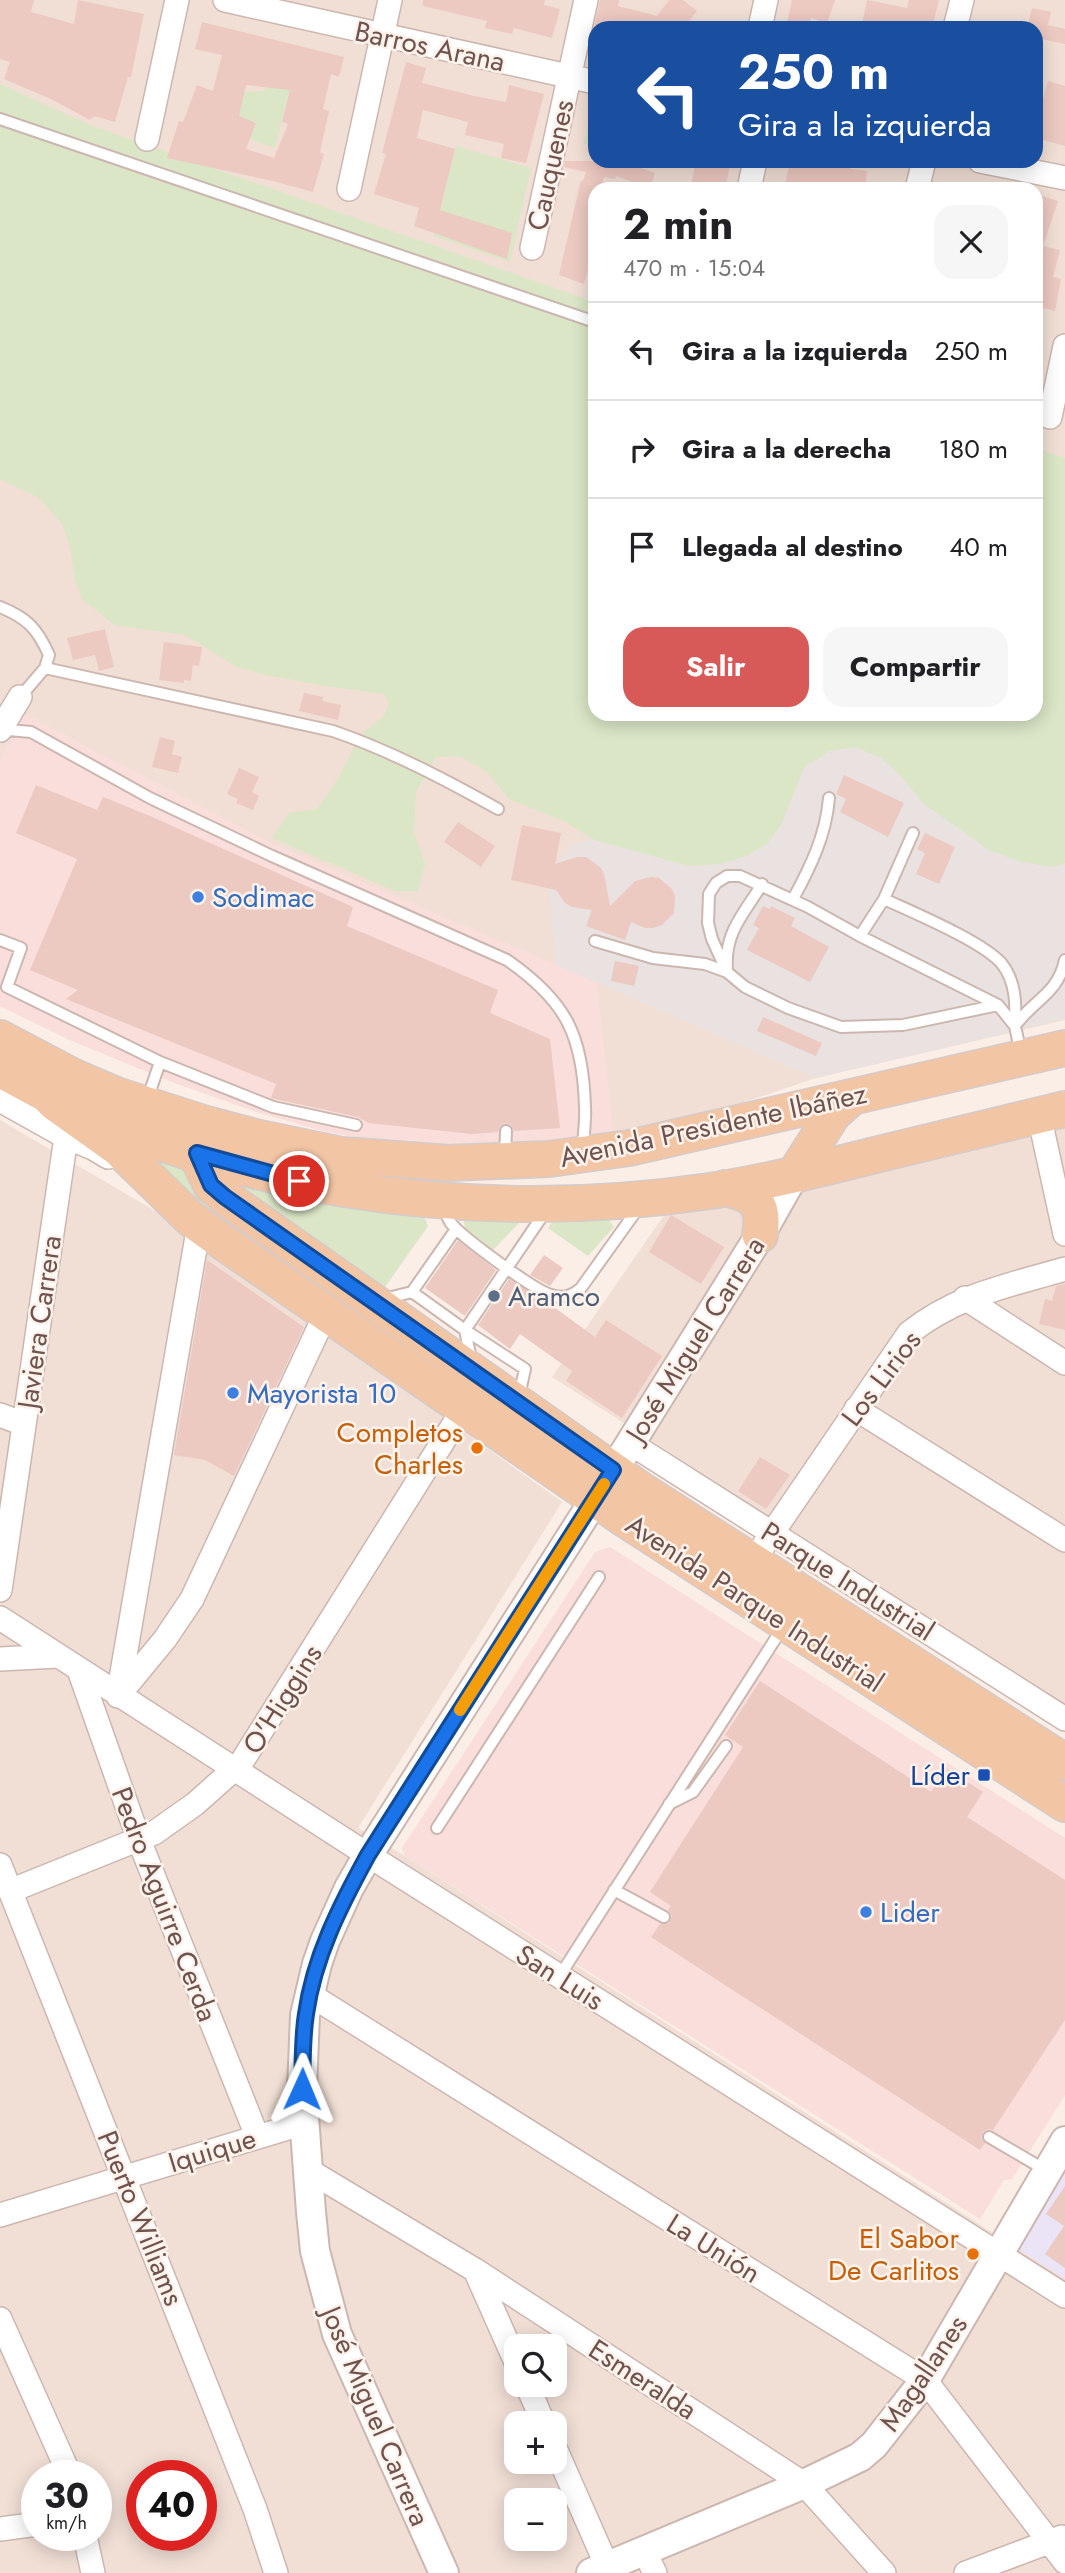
<!DOCTYPE html>
<html lang="es">
<head>
<meta charset="utf-8">
<style>
	:root { --surface:#fff; --page:#f6f6f6; --text:#202124; --muted:#757577; --line:#e0e0e0; --accent:#d75a58 }
	body { margin:0; font-family:Jost,sans-serif; background:var(--page); color:var(--text); height:100vh; display:flex; flex-direction:column; font-size:26px; white-space:nowrap }
	* { box-sizing:border-box; margin:0 }
	p { font-size:23px; color:var(--muted) }
	.icon { flex:none; width:38px; height:38px; fill:none; stroke:currentColor; stroke-width:2; stroke-linecap:round; stroke-linejoin:round }
	.map { position:relative; flex:1; overflow:hidden }
	.drawer { position:absolute; left:588px; top:182px; width:455px; height:539px; display:flex; flex-direction:column; background:var(--surface); border-radius:21px; box-shadow:0 4px 18px #0003 }
	.drawer>* { flex:none }
	.banner { position:absolute; left:588px; top:21px; width:455px; height:147px; border-radius:21px; box-shadow:0 4px 18px #0003; background:#1a4fa0; color:#fff; overflow:hidden }
	.fabs { position:absolute; left:504px; top:2334px; display:grid; gap:14px }
	.fabs a { display:grid; place-items:center; width:63px; height:63px; border-radius:14px; background:var(--surface); box-shadow:0 4px 18px #0003; font-size:35px }
	.speed { position:absolute; left:21px; top:2460px; display:flex; gap:14px; font-size:35px; font-weight:700; text-align:center }
	.speed>* { display:grid; place-content:center; width:91px; height:91px; border-radius:50%; background:var(--surface); box-shadow:0 4px 18px #0003; line-height:1 }
	.speed small { font-size:18px; font-weight:400 }
	.speed .limit { border:10px solid #d22; background:#fff; color:#111 }
	.pin { position:absolute; display:grid; place-items:center; width:60px; height:60px; color:#fff; margin:-30px; border:4px solid #fff; border-radius:50%; box-shadow:0 2px 7px #0007 }
	.me { position:absolute; width:77px; margin:-38px; rotate:1deg; stroke-linejoin:round; filter:drop-shadow(0 0 5px #0008) }
	.turn { display:flex; align-items:center; gap:24px; height:147px; padding:0 35px; font-size:32px }
	.turn .icon { width:91px; height:91px; stroke-width:2.5 }
	.turn b { display:block; font-size:49px; line-height:60px }
	.round { display:grid; place-items:center; flex:none; width:74px; height:74px; border-radius:21px; background:var(--page) }
	.summary { display:flex; align-items:center; justify-content:space-between; height:119px; padding:0 35px }
	h1 { font-size:42px; font-weight:700; line-height:52px }
	.primary-button { display:flex; gap:14px; margin-top:auto; padding:14px 35px }
	.primary-button a { flex:1; height:80px; border-radius:21px; background:var(--accent); color:#fff; font-size:28px; font-weight:700; line-height:80px; text-align:center }
	.primary-button a+a { background:var(--page); color:var(--text) }
	ul { padding:0; list-style:none }
	li { display:flex; align-items:center; gap:21px; height:98px; padding:0 35px; border-top:2px solid var(--line) }
	li div { flex:1 }
	li b { display:block; font-size:26px }
	li em { font-style:normal }
	.map>svg:first-child { display:block }
	.residential { fill:#f1dfd5; fill-rule:evenodd }
	.commercial { fill:#f9dedb }
	.industrial { fill:#eae2e0 }
	.education { fill:#ebe3f6 }
	.green { fill:#dae6c6 }
	.building { fill:#ecc9c1; fill-rule:evenodd }
	.lines { fill:none; stroke-linecap:round; stroke-linejoin:round }
	.service-casing { stroke:#ccb7b0; stroke-width:14 }
	.minor-casing { stroke:#ccb7b0; stroke-width:26 }
	.tertiary-casing { stroke:#ccb7b0; stroke-width:32 }
	.primary-casing { stroke:#d4cbca; stroke-width:38 }
	.service { stroke:#fff; stroke-width:10 }
	.minor { stroke:#fff; stroke-width:23 }
	.tertiary { stroke:#fff; stroke-width:28 }
	.primary { stroke:#f2c5a5; stroke-width:35 }
	.route-casing { stroke:#114b97; stroke-width:18 }
	.route { stroke:#1a73e8; stroke-width:12 }
	.slow { stroke:#f59e0b; stroke-width:12 }
	.shop-dot { fill:#3f7fe0; stroke:#fdf3ec; stroke-width:2.5 }
	.service-dot { fill:#5c6f8a; stroke:#fdf3ec; stroke-width:2.5 }
	.food-dot { fill:#e8710a; stroke:#fdf3ec; stroke-width:2.5 }
	.transit-dot { fill:#1a4fb4; stroke:#fdf3ec; stroke-width:2.5 }
	.labels { text-anchor:middle; stroke-width:5; stroke-linejoin:round; paint-order:stroke }
	.street-label { font-size:28px; fill:#70534e; stroke:#fdf3ec }
	.shop-label { font-size:28px; fill:#366cbe; stroke:#fdf3ec; text-anchor:start }
	.service-label { font-size:28px; fill:#4e5e75; stroke:#fdf3ec; text-anchor:start }
	.food-label { font-size:28px; fill:#c56008; stroke:#fdf3ec; text-anchor:end }
	.transit-label { font-size:28px; fill:#164399; stroke:#fdf3ec; text-anchor:end }
</style>
</head>
<body>
<div class="map">
<svg width="1065" height="2573" viewBox="0 0 1065 2573">
	<rect width="100%" height="100%" fill="#faeee6"/>
	<!-- residential -->
	<path class="residential" d="M0 0H1065V1020L816 1078 662 1130 406 1146 327 1132 254 1111 175 1083 70 1040 0 1006ZM595 28H1036V161H595ZM595 189H1036V714H595Z
		M0 1120 157 1212 562 1502 358 1828 405 1856 1065 2279V2573H0ZM516 2347H555V2385H516ZM516 2424H555V2462H516ZM37 2476H96V2536H37ZM142 2476H201V2536H142ZM516 2501H555V2539H516Z
		M1065 1125V1705L552 1377 669 1208Z"/>
	<!-- commercial -->
	<path class="commercial" d="M25 714 273 844 597 982 614 1139 561 1147 406 1146 327 1132 254 1111 175 1083 70 1040 0 1006V759Z
		M610 1547 1065 1838V2095L1012 2179 1004 2180 980 2219 405 1856 402 1848 595 1552Z"/>
	<!-- industrial -->
	<path class="industrial" d="M856 747 881 758 899 774 924 804 1019 861 1051 867 1065 863V1019L816 1078 556 965 549 888 555 864 573 844 592 839 613 845 804 768 829 751Z"/>
	<!-- education -->
	<path class="education" d="M1065 2166V2279L1015 2247Z"/>
	<!-- green -->
	<path class="green" d="M294 73 275 148 250 139 235 115 244 92 263 91 271 82Z
		M0 84 90 125 595 302V714H1036V448L1065 458V863L1051 867 1019 861 989 850 924 804 899 774 881 758 856 747 829 751 804 768 781 825 767 844 747 856 720 864 688 866 592 839 566 822 509 799 486 771 459 756 436 757 416 792 414 833 425 864 418 891H395L272 838 289 813 317 809 339 777 360 735 384 716 389 704 384 694 325 686 266 675 237 667 185 635 115 625 83 600 75 580 70 547 62 524 38 497 0 479Z
		M592 103H595V146L584 144Z
		M456 146 531 168 510 262 434 236Z
		M113 1135 180 1158 327 1289 321 1293 196 1208Z
		M239 1184 423 1215 428 1226 383 1290 238 1185Z
		M463 1217 519 1219 520 1222 493 1250 465 1228Z
		M607 1217 614 1227 588 1256 548 1228 555 1218Z"/>
	<!-- building -->
	<path class="building" d="M0 0H34L31 12 74 24 78 0 144 14 131 77H128L115 122 94 116 90 120 51 99 4 79 10 62 0 59Z
		M423 0H545L544 5 560 9 552 38 514 28 512 34 485 28 487 21 423 6Z
		M600 0H619L618 6 657 16 669 0H683L697 11 684 28H594Z
		M792 0H835L827 23 811 18 809 28H786Z
		M867 0 907 8 909 0H939L932 28H878L862 25Z
		M1032 8 1051 12 1048 25 1065 29V44L1036 38V28H1027Z
		M202 22 344 57 339 77 331 74 323 109 329 111 320 152 324 154 313 192 273 181 167 158 179 121 183 122 197 85 213 91 222 55 195 49ZM246 85 290 90 282 122 288 124 274 158 246 149 256 123 239 116Z
		M406 62 426 68 422 83 474 96 506 102 509 85 544 94 526 163 501 158 504 144 465 135 468 122 423 110 417 138 455 149 440 210 512 233 507 259 414 226 419 208 374 194 386 154 382 153Z
		M1048 81 1065 86V146L1036 138V113H1039Z
		M565 161H621L655 173 650 188 616 176 615 179 604 177 601 189H595V244L584 284 559 275 581 180 583 181 586 172 564 167Z
		M696 161H731L725 189H690Z
		M790 161H852L851 169 867 171 865 189H784Z
		M1036 194 1058 201 1043 246 1060 250 1053 277 1061 279 1055 311 1036 306Z
		M105 629 114 667 99 671 95 655 73 660 67 638Z
		M164 642 202 647 199 666 193 665 191 681 184 680V683L159 680Z
		M304 693 323 697 322 701 341 705 338 720 299 711Z
		M160 737 175 741 172 754 182 757 178 773 152 767Z
		M239 768 259 777 252 792 259 796 253 810 236 803 238 799 227 794Z
		M844 775 904 803 888 837 840 812 846 799 836 794Z
		M36 785 97 810 103 797 150 816 353 907 347 926 498 990 490 1013 550 1039 560 1128 514 1131 511 1125 506 1123 500 1126 498 1132 472 1134 369 1123 358 1117 275 1099 271 1098 276 1084 66 999 78 990 30 970 77 859 16 833Z
		M458 822 495 846 481 867 444 842Z
		M522 825 561 833 555 864 577 857H586L600 867 604 874 610 906 635 881 651 877 659 878 671 888 675 895 674 913 662 925 653 928H645L631 922 625 940 586 926 592 910 572 907 565 903 556 890 511 880Z
		M925 833 955 847 939 884 916 874 925 853 917 849Z
		M763 906 770 909 771 906 795 918 791 926 829 947 810 982 747 950 759 928 753 925Z
		M615 961 639 966 634 986 611 981Z
		M763 1017 822 1043 816 1056 757 1031Z
		M671 1215 724 1247 701 1284 649 1252Z
		M458 1240 496 1270 465 1316 425 1288Z
		M544 1255 563 1268 550 1286 530 1275Z
		M207 1260 304 1327 234 1476 205 1460 174 1455Z
		M509 1279 544 1300 595 1337 606 1320 662 1356 622 1418 566 1381 572 1371 520 1334 510 1349 478 1325Z
		M1065 1284V1330L1039 1324 1045 1299 1052 1301 1056 1286Z
		M760 1457 790 1475 766 1509 738 1491Z
		M760 1681 931 1792 946 1768 964 1780 983 1792 967 1817 1065 1880V2020L993 2130 988 2129 983 2132 981 2138 985 2143 980 2150 651 1937 660 1924 669 1923 672 1916 668 1910 671 1906 650 1892 743 1747 725 1735Z
		M1065 2186V2268L1045 2254 1064 2226 1046 2214Z"/>
	<g class="lines">
		<!-- service casing -->
		<g class="service-casing">
			<path id="service" d="M0 119 595 322
				M0 607C27 618 37 628 49 655L45 668 20 697
				M45 668 333 731C391 751 444 779 498 809
				M2 736 9 730 31 732 150 798 272 856 507 960C566 1001 583 1035 585 1107 586 1121 583 1136 583 1151
				M793 899C811 866 826 835 829 798
				M884 899C912 912 984 942 1002 964 1016 982 1016 1004 1015 1026
				M860 936 884 899 913 833
				M0 940 21 948 7 987 160 1062 147 1100
				M595 941 653 958 705 964 727 972 745 987 788 1008 841 1027 903 1025 998 1005
				M727 970C724 932 744 914 762 884
				M727 972 712 939 708 923 709 894 716 883 727 876H740L808 907 860 936 998 1005 1015 1026 1021 1054
				M1015 1026C1033 1000 1058 994 1065 960
				M160 1062 273 1107 356 1125
				M505 1156 506 1131
				M444 1207C446 1212 447 1217 450 1222 460 1236 534 1290 551 1295 563 1299 572 1296 581 1288L639 1207
				M412 1292 465 1330 525 1369 519 1396
				M384 1299 412 1292 456 1229
				M471 1359 465 1330 545 1212
				M669 1804 693 1792 726 1746
				M437 1828 599 1577
				M614 1890 664 1917
				M559 1977 783 1627
				M989 2137 1047 2171"/>
		</g>
		<!-- minor casing -->
		<g class="minor-casing">
			<path id="minor" d="M225 0 595 82
				M760 28 766 0
				M955 28 962 0
				M147 139 177 0
				M980 161 1065 178
				M349 189 390 0
				M749 189 755 161
				M917 189 924 161
				M532 248 586 0
				M1050 417 1065 346
				M0 730 20 697
				M0 1100 66 1137 93 1148 108 1157
				M1039 1115 1065 1234
				M965 1298 1065 1363
				M856 1409 1065 1540
				M0 1415 24 1424
				M630 1443 1065 1719
				M764 1545 909 1333C957 1295 1007 1286 1065 1269
				M0 1590 66 1137
				M0 1618 368 1855 1065 2296
				M0 1659 57 1656
				M79 1670 139 1840 257 2136
				M118 1696 199 1225 191 1220
				M118 1696 165 1639 192 1599 326 1313
				M0 1865 255 2509 276 2573
				M10 1891 154 1833 195 1804 241 1763 464 1408
				M309 1994 925 2380 1065 2562
				M308 2170 475 2270 804 2484 884 2573
				M0 2215 304 2123
				M475 2270 516 2362
				M0 2319 70 2476
				M527 2385 544 2424
				M555 2448 607 2566
				M0 2529 37 2524
				M85 2536 93 2573
				M644 2551 655 2573
				M966 2573 1062 2537"/>
		</g>
		<!-- tertiary casing -->
		<g class="tertiary-casing">
			<path id="tertiary" d="M444 2573 337 2334 315 2251 311 2212 302 2089 305 2015 317 1964 325 1941 349 1888 368 1855 618 1463 760 1235 794 1175
				M591 2573 804 2484 860 2457 874 2445 925 2380 1065 2141"/>
		</g>
		<!-- primary casing -->
		<g class="primary-casing">
			<path id="primary" d="M0 1038 74 1077 116 1095 203 1123 255 1137 342 1155 448 1163 549 1159 629 1148 1065 1048
				M0 1069C210 1191 472 1226 710 1191 763 1183 815 1170 867 1157 933 1141 999 1125 1065 1109
				M46 1094 55 1103 118 1148 191 1219 220 1240 623 1518 1065 1804
				M170 1113 184 1129 211 1185 233 1203 641 1490 1065 1762
				M794 1175 833 1114 852 1097
				M725 1188C755 1195 765 1203 760 1235"/>
		</g>
		<!-- service -->
		<use href="#service" class="service"/>
		<!-- minor -->
		<use href="#minor" class="minor"/>
		<!-- tertiary -->
		<use href="#tertiary" class="tertiary"/>
		<!-- primary -->
		<use href="#primary" class="primary"/>
	</g>
	<g class="lines">
		<!-- route casing -->
		<g class="route-casing">
			<path id="route" d="M299 1181 197 1153 211 1185 225 1197 613 1470 368 1855C340 1906 314 1957 306 2014 302 2039 303 2064 302 2089"/>
		</g>
		<!-- route -->
		<use href="#route" class="route"/>
		<!-- slow -->
		<path class="slow" d="M460 1710 604 1484"/>
	</g>
	<!-- markers -->
	<g class="shop-dot">
		<circle cx="198" cy="897" r="7"/>
		<circle cx="233" cy="1393" r="7"/>
		<circle cx="866" cy="1912" r="7"/>
	</g>
	<circle class="service-dot" cx="494" cy="1296" r="7"/>
	<g class="food-dot">
		<circle cx="477" cy="1448" r="7"/>
		<circle cx="973" cy="2254" r="7"/>
	</g>
	<rect class="transit-dot" x="977" y="1768" width="14" height="14" rx="3.5"/>
	<g class="labels">
		<!-- street labels -->
		<g class="street-label">
			<text transform="translate(430 46) rotate(12)" y="10">Barros Arana</text>
			<text transform="translate(550 165) rotate(-78)" y="10">Cauquenes</text>
			<text transform="translate(713 1125) rotate(-12)" y="10">Avenida Presidente Ibáñez</text>
			<text transform="translate(39 1322) rotate(-82)" y="10">Javiera Carrera</text>
			<text transform="translate(695 1339) rotate(-58)" y="10">José Miguel Carrera</text>
			<text transform="translate(881 1378) rotate(-53)" y="10">Los Lirios</text>
			<text transform="translate(848 1581) rotate(32)" y="10">Parque Industrial</text>
			<text transform="translate(755 1603) rotate(33)" y="10">Avenida Parque Industrial</text>
			<text transform="translate(282 1699) rotate(-58)" y="10">O'Higgins</text>
			<text transform="translate(165 1904) rotate(69)" y="10">Pedro Aguirre Cerda</text>
			<text transform="translate(560 1977) rotate(32)" y="10">San Luis</text>
			<text transform="translate(212 2150) rotate(-17)" y="10">Iquique</text>
			<text transform="translate(141 2218) rotate(68)" y="10">Puerto Williams</text>
			<text transform="translate(714 2248) rotate(32)" y="10">La Unión</text>
			<text transform="translate(923 2373) rotate(-56)" y="10">Magallanes</text>
			<text transform="translate(643 2379) rotate(33)" y="10">Esmeralda</text>
			<text transform="translate(376 2416) rotate(67)" y="10">José Miguel Carrera</text>
		</g>
		<!-- shop labels -->
		<g class="shop-label">
			<text x="212" y="907">Sodimac</text>
			<text x="247" y="1403">Mayorista 10</text>
			<text x="880" y="1922">Lider</text>
		</g>
		<!-- service labels -->
		<g class="service-label">
			<text x="508" y="1306">Aramco</text>
		</g>
		<!-- food labels -->
		<g class="food-label">
			<text x="463" y="1442">Completos<tspan x="463" dy="32">Charles</tspan></text>
			<text x="959" y="2248">El Sabor<tspan x="959" dy="32">De Carlitos</tspan></text>
		</g>
		<!-- transit labels -->
		<g class="transit-label">
			<text x="970" y="1785">Líder</text>
		</g>
	</g>
</svg>
<div class="fabs">
<a><svg class="icon" aria-label="search" viewBox="0 0 24 24"><circle cx="10" cy="10" r="6"/><path d="M15 15l6 6"/></svg></a>
<a>+</a>
<a>−</a>
</div>
<div class="speed"><div>30<small>km/h</small></div><div class="limit">40</div></div>
<div class="pin" style="left:299px;top:1181px;background:#d93025"><svg class="icon" aria-label="arrive" viewBox="0 0 24 24"><path d="M6 21V4h12l-3 4 3 4H6"/></svg></div>
<svg class="me" style="left:302px;top:2089px" viewBox="-20 -20 40 40"><path d="M0-17L14 15 0 8-14 15z" fill="#1a73e8" stroke="#fff" stroke-width="4"/></svg>
<div class="banner">
<div class="turn"><svg class="icon" aria-label="left" viewBox="0 0 24 24"><path d="M17 20v-9H6M10 6l-5 5 5 5"/></svg><div><b>250 m</b>Gira a la izquierda</div></div>
</div>
<section class="drawer">
<div class="summary"><div><h1>2 min</h1><p>470 m · 15:04</p></div><a class="round"><svg class="icon" aria-label="close" viewBox="0 0 24 24"><path d="M6 6l12 12M18 6L6 18"/></svg></a></div>
<ul>
<li><svg class="icon" aria-label="left" viewBox="0 0 24 24"><path d="M17 20v-9H6M10 6l-5 5 5 5"/></svg><div><b>Gira a la izquierda</b></div><em>250 m</em></li>
<li><svg class="icon" aria-label="right" viewBox="0 0 24 24"><path d="M7 20v-9h11M14 6l5 5-5 5"/></svg><div><b>Gira a la derecha</b></div><em>180 m</em></li>
<li><svg class="icon" aria-label="arrive" viewBox="0 0 24 24"><path d="M6 21V4h12l-3 4 3 4H6"/></svg><div><b>Llegada al destino</b></div><em>40 m</em></li>
</ul>
<div class="primary-button"><a>Salir</a><a>Compartir</a></div>
</section>
</div>
</body>
</html>
